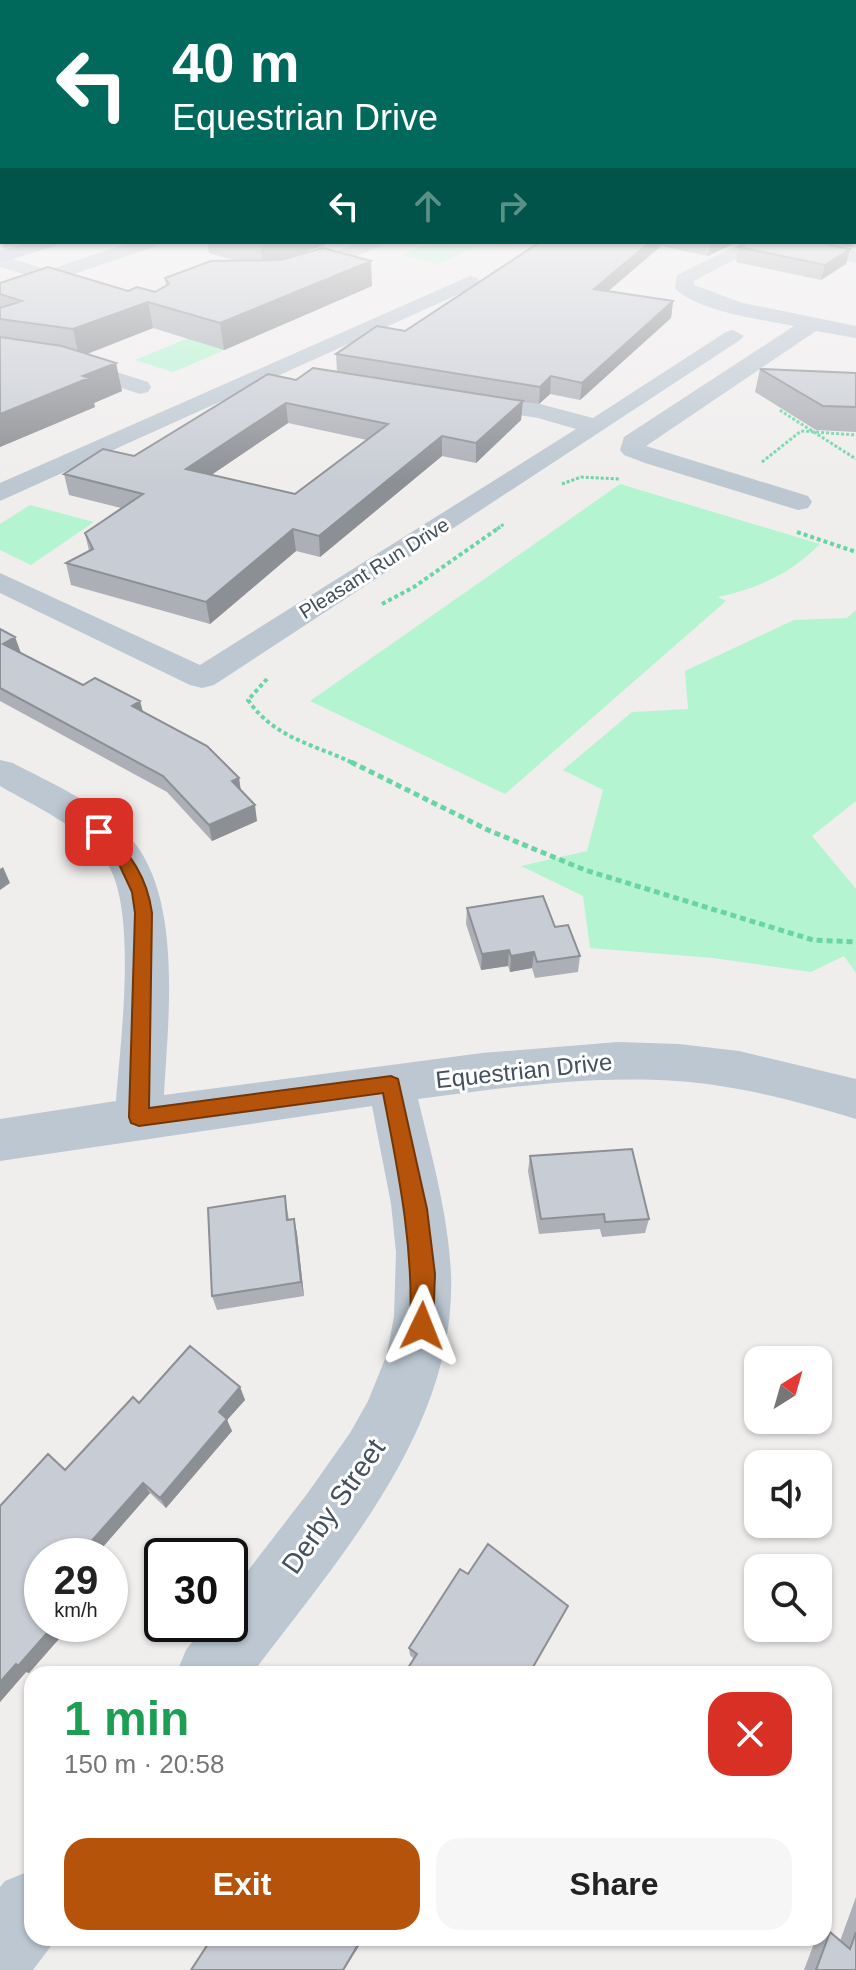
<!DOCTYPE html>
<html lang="en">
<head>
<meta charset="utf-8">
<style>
	:root { --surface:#fff; --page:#f6f6f6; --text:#222; --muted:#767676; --accent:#b45309 }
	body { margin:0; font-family:Arial,sans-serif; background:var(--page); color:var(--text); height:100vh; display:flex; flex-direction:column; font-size:30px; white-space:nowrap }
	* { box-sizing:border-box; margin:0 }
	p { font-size:26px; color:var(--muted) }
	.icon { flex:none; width:44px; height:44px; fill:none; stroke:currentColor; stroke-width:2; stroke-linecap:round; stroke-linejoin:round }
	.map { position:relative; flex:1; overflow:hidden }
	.sheet { position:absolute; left:24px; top:1666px; width:808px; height:280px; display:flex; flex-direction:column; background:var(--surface); border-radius:24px; box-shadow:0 2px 6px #0004 }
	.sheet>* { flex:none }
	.top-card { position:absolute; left:0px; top:0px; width:856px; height:244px; box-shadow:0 2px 6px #0004; background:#00695c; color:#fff; overflow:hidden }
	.needle { width:52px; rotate:37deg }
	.buttons { position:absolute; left:744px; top:1346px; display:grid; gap:16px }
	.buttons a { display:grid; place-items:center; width:88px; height:88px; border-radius:16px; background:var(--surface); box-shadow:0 2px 6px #0004; font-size:40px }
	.speed { position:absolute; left:24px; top:1538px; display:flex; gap:16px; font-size:40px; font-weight:700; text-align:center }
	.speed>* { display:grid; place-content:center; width:104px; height:104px; border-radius:50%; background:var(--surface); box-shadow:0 2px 6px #0004; line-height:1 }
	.speed small { font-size:20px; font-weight:400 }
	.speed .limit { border:4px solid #111; border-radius:12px; background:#fff; color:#111 }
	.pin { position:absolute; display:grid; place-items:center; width:68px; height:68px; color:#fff; margin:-34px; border-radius:16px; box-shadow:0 4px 12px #0006 }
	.me { position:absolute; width:88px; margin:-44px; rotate:2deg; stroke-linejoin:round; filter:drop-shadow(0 0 6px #0008) }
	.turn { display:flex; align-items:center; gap:28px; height:168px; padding:0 40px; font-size:36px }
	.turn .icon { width:104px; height:104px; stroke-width:2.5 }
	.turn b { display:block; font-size:56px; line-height:68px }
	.lanes { display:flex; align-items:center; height:76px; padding:0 40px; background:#0003; justify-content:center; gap:40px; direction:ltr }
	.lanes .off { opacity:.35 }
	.round { display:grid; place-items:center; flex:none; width:84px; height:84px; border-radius:24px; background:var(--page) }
	.overview { display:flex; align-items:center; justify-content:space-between; height:136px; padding:0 40px }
	h1 { font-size:48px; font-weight:600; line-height:60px; color:#1e9e55 }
	.primary-button { display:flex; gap:16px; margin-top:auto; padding:16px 40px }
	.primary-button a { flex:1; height:92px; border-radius:24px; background:var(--accent); color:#fff; font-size:32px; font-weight:600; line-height:92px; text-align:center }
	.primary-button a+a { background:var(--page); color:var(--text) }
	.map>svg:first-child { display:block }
	.green { fill:#b5f4d0 }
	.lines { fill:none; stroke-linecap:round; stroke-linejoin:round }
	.path-far2 { stroke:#6ad5a4; stroke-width:3; stroke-dasharray:3 2; stroke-linecap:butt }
	.path-far1 { stroke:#6ad5a4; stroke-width:4; stroke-dasharray:4 3; stroke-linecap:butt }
	.path { stroke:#6ad5a4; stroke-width:5; stroke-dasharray:6 4; stroke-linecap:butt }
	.minor { fill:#bcc7d1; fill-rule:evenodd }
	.major { fill:#a9bbd0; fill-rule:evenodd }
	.wall { fill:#acafb6; fill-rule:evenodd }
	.shaded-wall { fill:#8c8f94 }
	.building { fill:#c8ccd4; stroke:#8c8f94; stroke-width:2; fill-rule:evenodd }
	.route { fill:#b45309; stroke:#753606; stroke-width:2 }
	.labels { text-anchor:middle; stroke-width:6; stroke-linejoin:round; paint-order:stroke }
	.far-street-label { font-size:20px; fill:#43505d; stroke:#fff }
	.street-label { font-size:24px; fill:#43505d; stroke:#fff }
	.near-street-label { font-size:28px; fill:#43505d; stroke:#fff }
</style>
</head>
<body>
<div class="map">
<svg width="856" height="1970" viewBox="0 0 856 1970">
	<rect width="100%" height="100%" fill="#f0eded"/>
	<!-- green -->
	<path class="green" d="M432 242H489L438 264 401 255Z
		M184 329 237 345 173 372 135 360 186 339Z
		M620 484 820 544C790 574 759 588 718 597L726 601 505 794 310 701Z
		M30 505 94 522 31 565 0 550V524Z
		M856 610V801L812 836 856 889V973L844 956 811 972 713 958 590 948 583 896 521 866 587 851 603 790 563 770 632 712 688 709 685 671 794 620 847 618Z"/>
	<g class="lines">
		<!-- path-far2 -->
		<path class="path-far2" d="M786 407 781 411 856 459
			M762 462 801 431 856 435
			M562 484 581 477 619 479
			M497 529 504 524"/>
		<!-- path-far1 -->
		<path class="path-far1" d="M797 532 856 552
			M382 604 414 587 500 527
			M267 679 248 700C275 739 314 744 355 764"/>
		<!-- path -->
		<path class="path" d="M351 762 488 830 585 870 813 940 856 942"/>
		<!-- minor -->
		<path class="minor" d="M132 242H159L156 246 68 276 98 285 101 289 91 295 49 282H35L33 277 0 267V255L48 270Z
			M360 242H385L382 246 299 278 292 280 282 274 285 270Z
			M744 242H767L694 281V285L743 303 856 326V338L816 331 646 446 808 496 812 502 808 508 798 510 645 463 624 455 620 450 624 437 794 326C764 320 695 311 675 288L677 275Z
			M810 242 856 251V263L783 247 780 243Z
			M470 276 477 278 480 282 477 286 0 501V483Z
			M733 330 744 336 740 340 214 685 202 688 190 685 0 593V573L200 665 576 429 538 418 455 405 451 400 455 395 463 393 540 404 593 418 726 332Z
			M0 347 73 358 148 382 151 387 148 392 140 394 69 371 0 361Z
			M0 760 13 763C52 784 96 802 127 834 184 893 168 1019 164 1095L482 1053 618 1042 679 1044 739 1051 856 1079V1119C797 1101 737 1085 676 1081 590 1075 503 1088 418 1099 432 1157 448 1214 451 1273 457 1429 339 1557 252 1674H176L186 1650 206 1624H230V1594L307 1494 350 1433 368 1401 387 1354 394 1316 396 1252 391 1204 372 1106 0 1161V1119L116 1101C120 1044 139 906 105 860 80 826 36 807 0 786Z
			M32 1870V1938H57L33 1970H0V1887L5 1881Z"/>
		<!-- major -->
		<path class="major" d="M30 242H58L55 246 0 263V251Z"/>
	</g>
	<!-- wall -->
	<path class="wall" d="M854 207H856V248L825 242H854Z
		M207 242H332L293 256 372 286 224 350 153 328 87 354 122 391 94 403 95 407 0 447V283L155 292 166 286 165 278 237 261 209 253Z
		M540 242H737L708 256 661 246 608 291 673 301 671 318 580 400 550 394 539 404 522 402 521 420 476 463 442 456 320 557 296 551 210 624 71 585 66 563 89 551 85 533 121 508 69 495 64 474 134 456 296 380 416 384 337 371 336 354 405 331ZM288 423 367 440 295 494 211 475Z
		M739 247 850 249 846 264 821 280 736 262Z
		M760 369 856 373V432L816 430 755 392Z
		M0 629 15 637 20 652 83 685 140 701 143 712 239 778 241 790 257 821 212 841 167 792 0 701Z
		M467 908 555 927 580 956 578 972 535 978 532 968 510 972 508 966 481 970 466 924Z
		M530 1156 649 1219 645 1233 602 1237 600 1229 539 1234 528 1171Z
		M285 1196 289 1220 294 1219 297 1234 304 1296 217 1310 212 1296Z
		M190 1346 240 1387 245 1400 227 1420 232 1431 166 1508 150 1493 95 1556H42V1624H72L29 1673 26 1672 0 1702V1506L48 1454 65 1470 133 1397 139 1403Z
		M468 1574 564 1614 414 1659 410 1655 409 1648Z
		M856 1897V1970H804L816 1938H824V1932H830L840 1941Z"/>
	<!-- shaded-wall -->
	<path class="shaded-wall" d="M260 242H332L263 268Z
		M650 242H661V246L592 305 594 289Z
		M711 242H737L708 256Z
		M850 249 846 264 821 280 825 265Z
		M371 261 372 286 224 350 220 323Z
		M673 301 671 318 580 400 582 383Z
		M148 302 153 328 79 357 73 329Z
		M116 363 122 391 94 403 95 407 0 447V414L83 376Z
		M551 376 550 394 539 404 540 387Z
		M523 401 521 420 476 463V443Z
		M286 403 288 423 189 490 186 469Z
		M442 436V456L320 557 319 536Z
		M293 529 296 551 210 624 206 602Z
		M15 637 21 653 3 644Z
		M140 701 144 717 132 706Z
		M239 778 241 795 232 781Z
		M255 805 257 821 212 841 209 825Z
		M3 867 10 883 0 890V869Z
		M509 950 508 966 481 970 482 954Z
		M534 952 532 968 510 972 511 956Z
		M294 1219 297 1234 304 1296 301 1282Z
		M240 1387 245 1400 227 1420 232 1431 166 1508 160 1498 219 1412Z
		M143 1483 150 1493 95 1556H81L80 1554Z
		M55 1624H72L29 1673 26 1672 0 1702V1682L16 1664Z
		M362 1938H364L344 1970H343Z"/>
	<!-- building -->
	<path class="building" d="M854 207H856V232H854Z
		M540 242H650L594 289 673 301 582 383 551 376 540 387 336 354 377 326 405 331Z
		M748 242H817L850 249 825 265 739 247Z
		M323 248 371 261 220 323 148 302 73 329 0 319V308L22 301 0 294V283L48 267 128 291 137 287 155 292 169 284 165 278 211 261 281 260Z
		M0 337 62 346 116 363 83 376 89 378 0 414Z
		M313 368 523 401 476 443 442 436 319 536 293 529 206 602 66 563 93 549 85 533 143 494 64 474 103 449 134 456 268 374 296 380ZM286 403 388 424 295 494 186 469Z
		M760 369 856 373V407L823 406Z
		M0 629 15 637 3 644 83 685 95 678 140 701 132 706 207 746 239 778 232 781 255 805 209 825 163 776 0 688Z
		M543 896 555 927 568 925 580 956 537 962 534 952 511 956 509 950 482 954 467 908Z
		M632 1149 649 1219 605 1222 604 1214 541 1219 530 1156Z
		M285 1196 287 1220 294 1219 301 1282 212 1296 208 1208Z
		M190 1346 240 1387 219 1412 227 1419 160 1498 143 1483 80 1554 81 1556H42V1624H55L18 1666 16 1664 0 1682V1506L48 1454 65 1470 133 1397 139 1403Z
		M488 1544 568 1606 529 1674H404L417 1654 409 1648 460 1569 468 1574Z
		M830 1932 850 1949 856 1932V1970H816Z
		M212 1938H362L343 1970H191Z"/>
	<!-- sky -->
	<linearGradient id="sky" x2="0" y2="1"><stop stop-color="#7dc2ee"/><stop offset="0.43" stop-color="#f8f7f7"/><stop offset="1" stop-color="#f8f7f7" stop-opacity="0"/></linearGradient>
	<rect width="856" height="483" fill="url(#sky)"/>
	<!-- route -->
	<path class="route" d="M99 827 105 828C130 854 147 876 152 913L149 1108 391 1076 398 1079 427 1209 435 1274 433 1326 430 1333 422 1337 414 1333 410 1326C414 1246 398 1171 383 1093L139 1126 131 1123 129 1117 135 913 132 892 118 862 91 832Z"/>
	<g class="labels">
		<!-- far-street labels -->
		<g class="far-street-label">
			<text transform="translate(374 568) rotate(-32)" y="7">Pleasant Run Drive</text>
		</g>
		<!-- street labels -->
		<g class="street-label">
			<text transform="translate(524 1071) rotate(-6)" y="8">Equestrian Drive</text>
		</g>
		<!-- near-street labels -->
		<g class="near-street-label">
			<text transform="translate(333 1506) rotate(-55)" y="10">Derby Street</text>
		</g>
	</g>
</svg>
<div class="buttons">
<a><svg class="needle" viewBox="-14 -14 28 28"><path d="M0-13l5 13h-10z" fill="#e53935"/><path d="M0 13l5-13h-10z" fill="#767676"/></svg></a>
<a><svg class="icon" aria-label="sound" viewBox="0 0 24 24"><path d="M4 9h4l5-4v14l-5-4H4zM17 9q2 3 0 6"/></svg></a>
<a><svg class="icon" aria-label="search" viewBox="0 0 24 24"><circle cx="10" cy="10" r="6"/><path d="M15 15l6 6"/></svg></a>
</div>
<div class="speed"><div>29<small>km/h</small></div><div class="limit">30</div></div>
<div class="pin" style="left:99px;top:832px;background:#d93025"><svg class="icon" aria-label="arrive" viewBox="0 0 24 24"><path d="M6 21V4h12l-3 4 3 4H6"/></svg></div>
<svg class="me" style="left:422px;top:1326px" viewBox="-20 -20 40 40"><path d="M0-17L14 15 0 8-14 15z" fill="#b45309" stroke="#fff" stroke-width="4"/></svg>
<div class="top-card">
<div class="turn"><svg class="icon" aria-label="left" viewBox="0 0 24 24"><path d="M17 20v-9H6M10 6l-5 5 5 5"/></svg><div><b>40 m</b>Equestrian Drive</div></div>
<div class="lanes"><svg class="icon" aria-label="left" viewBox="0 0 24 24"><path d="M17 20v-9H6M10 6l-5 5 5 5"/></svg><svg class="icon off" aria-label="ahead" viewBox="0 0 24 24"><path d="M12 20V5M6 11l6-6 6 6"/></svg><svg class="icon off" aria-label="right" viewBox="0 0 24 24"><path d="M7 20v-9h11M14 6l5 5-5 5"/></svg></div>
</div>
<section class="sheet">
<div class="overview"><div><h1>1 min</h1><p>150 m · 20:58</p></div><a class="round" style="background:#d93025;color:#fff"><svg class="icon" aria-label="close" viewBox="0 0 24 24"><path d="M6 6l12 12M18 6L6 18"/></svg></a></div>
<div class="primary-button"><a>Exit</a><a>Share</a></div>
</section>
</div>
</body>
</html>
